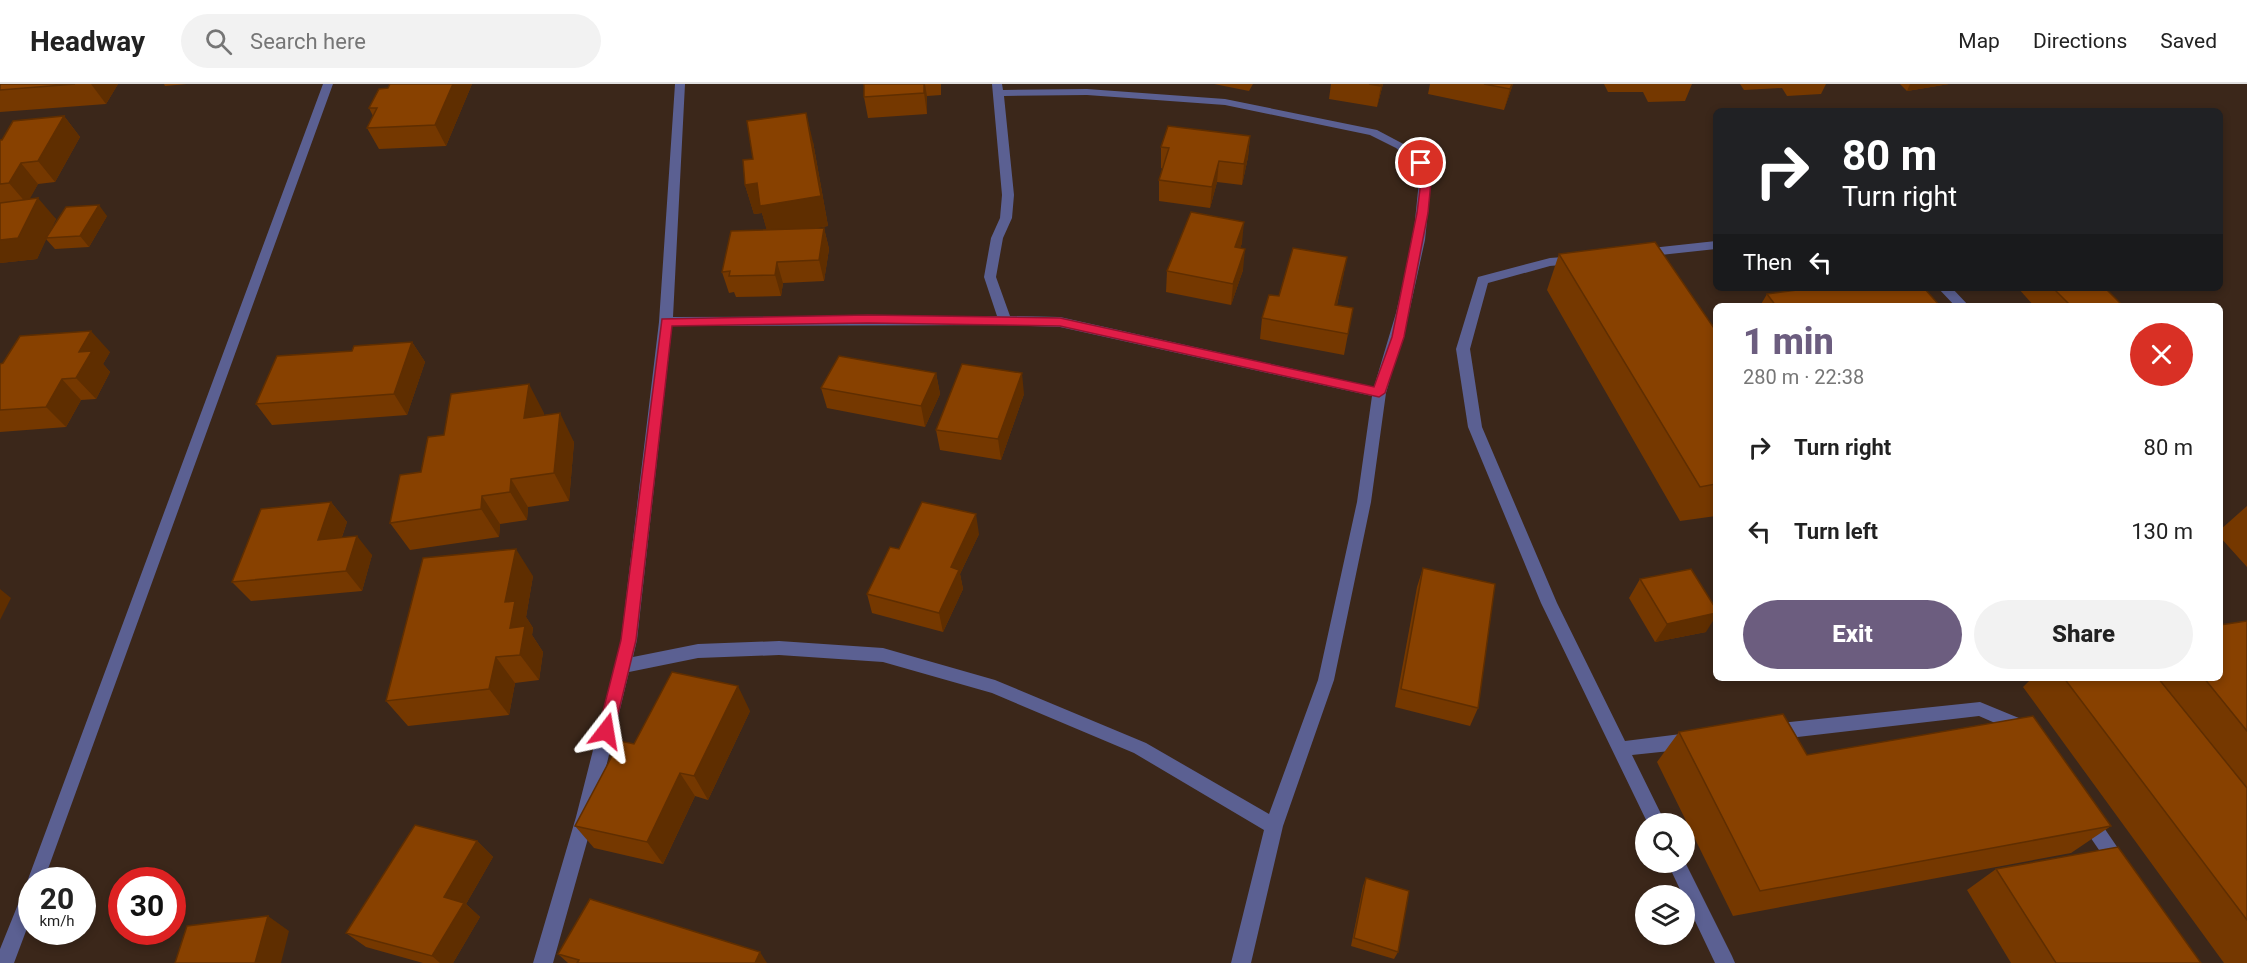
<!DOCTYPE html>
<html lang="en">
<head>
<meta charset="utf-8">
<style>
	:root { --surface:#fff; --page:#f2f2f2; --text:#222; --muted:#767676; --line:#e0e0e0; --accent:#6c5d7f }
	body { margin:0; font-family:Roboto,sans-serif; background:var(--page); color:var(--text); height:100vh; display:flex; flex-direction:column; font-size:22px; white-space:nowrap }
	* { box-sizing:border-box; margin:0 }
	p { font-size:20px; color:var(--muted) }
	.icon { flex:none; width:33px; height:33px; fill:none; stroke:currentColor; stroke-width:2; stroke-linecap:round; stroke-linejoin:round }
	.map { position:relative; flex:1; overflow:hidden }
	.details { position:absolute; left:1713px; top:219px; width:510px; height:378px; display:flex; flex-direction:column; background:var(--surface); border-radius:9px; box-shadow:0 3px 9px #0003 }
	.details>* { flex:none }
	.hud { position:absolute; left:1713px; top:24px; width:510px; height:183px; border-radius:9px; box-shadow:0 3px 9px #0003; background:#202124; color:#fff; overflow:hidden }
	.fabs { position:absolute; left:1635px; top:729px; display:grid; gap:12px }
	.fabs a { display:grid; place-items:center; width:60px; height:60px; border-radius:50%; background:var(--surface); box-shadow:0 3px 9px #0003; font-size:30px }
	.speed { position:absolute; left:18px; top:783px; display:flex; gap:12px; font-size:30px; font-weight:700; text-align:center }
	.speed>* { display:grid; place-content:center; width:78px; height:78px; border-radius:50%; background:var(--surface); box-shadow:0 3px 9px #0003; line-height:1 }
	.speed small { font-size:15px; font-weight:400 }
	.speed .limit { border:9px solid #d22; background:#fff; color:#111 }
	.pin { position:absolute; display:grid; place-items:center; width:51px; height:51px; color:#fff; margin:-26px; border:3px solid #fff; border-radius:50%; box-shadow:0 2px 6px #0007 }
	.me { position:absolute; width:66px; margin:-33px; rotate:14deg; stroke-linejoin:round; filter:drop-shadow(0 0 4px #0008) }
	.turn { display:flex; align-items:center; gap:21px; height:126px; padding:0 30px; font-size:27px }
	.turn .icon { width:78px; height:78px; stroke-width:2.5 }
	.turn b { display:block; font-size:42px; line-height:51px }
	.then { display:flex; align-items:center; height:57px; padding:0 30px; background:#0003; gap:12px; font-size:22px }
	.round { display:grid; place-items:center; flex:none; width:63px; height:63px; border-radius:32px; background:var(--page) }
	.head { display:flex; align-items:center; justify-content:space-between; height:102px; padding:0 30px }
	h1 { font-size:36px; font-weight:800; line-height:45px; color:var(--accent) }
	.cta { display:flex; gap:12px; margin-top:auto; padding:12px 30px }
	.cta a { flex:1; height:69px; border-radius:36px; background:var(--accent); color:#fff; font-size:24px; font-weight:800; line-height:69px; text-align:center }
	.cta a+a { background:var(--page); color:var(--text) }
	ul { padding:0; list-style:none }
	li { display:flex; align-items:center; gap:18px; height:84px; padding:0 30px }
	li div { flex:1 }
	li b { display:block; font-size:22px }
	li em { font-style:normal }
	header { display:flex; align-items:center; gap:36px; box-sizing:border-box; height:84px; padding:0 30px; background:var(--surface); border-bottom:2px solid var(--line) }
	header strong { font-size:28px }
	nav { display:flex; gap:33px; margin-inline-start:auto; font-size:21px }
	.search { width:420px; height:54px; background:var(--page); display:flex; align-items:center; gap:15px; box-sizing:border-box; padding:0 21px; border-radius:33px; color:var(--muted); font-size:22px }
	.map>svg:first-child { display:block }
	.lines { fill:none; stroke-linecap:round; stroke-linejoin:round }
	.lane { fill:#5b6092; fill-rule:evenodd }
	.street { fill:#5b6092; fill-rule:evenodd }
	.wall { fill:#753800 }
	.shaded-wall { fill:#5f2e00 }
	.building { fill:#884100; stroke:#5f2e00; stroke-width:1.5 }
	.route { fill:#e11d48; stroke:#92132f; stroke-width:1.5 }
</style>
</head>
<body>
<header>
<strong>Headway</strong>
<div class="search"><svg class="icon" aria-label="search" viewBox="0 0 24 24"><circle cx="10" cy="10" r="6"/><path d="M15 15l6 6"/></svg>Search here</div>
<nav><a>Map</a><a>Directions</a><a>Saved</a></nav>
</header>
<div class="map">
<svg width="2247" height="879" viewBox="0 0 2247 879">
	<rect width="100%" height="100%" fill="#3b271a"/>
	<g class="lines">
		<!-- lane -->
		<path class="lane" d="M1716 157V165L1642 173 1636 169 1642 165Z
			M1577 172 1583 176 1581 179 1550 182 1488 199 1470 265 1482 343 1557 519 1625 657 1689 649 1695 652 1698 657 1695 662 1689 665 1632 671 1666 740H1648L1541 519 1468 343 1456 265 1478 193 1550 174Z
			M1938 204H1952L1969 222H1955Z
			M1980 618 2031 639 2033 644 2031 649 2025 652 1979 632 1772 656 1766 653 1764 648 1766 643 1772 640Z
			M2088 727 2094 729 2126 776 2129 782 2126 788 2120 791 2114 788 2082 741 2079 735 2082 729Z
			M1684 776 1732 872 1735 879H1715L1667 778H1684Z"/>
		<!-- street -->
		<path class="street" d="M323 0H333L44 796H32V831L14 879H0V865L27 798Z
			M675 0H685L673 233 997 232 984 193 991 154 1000 134 1002 111 992 0H1002L1003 6 1087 5 1225 15 1377 46 1411 64 1428 81 1431 97 1425 156 1409 229 1386 309 1371 418 1334 596 1283 742 1251 879H1231L1264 746 1134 669 992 609 883 578 779 571 698 574 629 588 594 733 553 879H533L576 733 621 556 659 238ZM1087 11 1225 21 1370 51 1396 64 1414 79 1419 97 1413 156 1396 229 1374 303 1060 233 1010 232 996 193 1003 154 1012 134 1014 111 1004 12ZM1005 241 1060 243 1372 312 1357 418 1318 596 1269 730 1146 659 995 596 883 564 779 557 698 560 633 573 637 556 672 242Z"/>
	</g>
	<!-- wall -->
	<path class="wall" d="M0 0H118L106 20 0 28Z
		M164 0H187L165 2Z
		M472 0 446 62 379 65 367 44 373 32 369 24Z
		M864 0H941V11L927 12V30L868 34 864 13Z
		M1214 0H1253L1249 7Z
		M1331 0H1383L1377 23 1329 15Z
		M1430 0H1513L1504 26 1428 10Z
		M1604 0H1692L1685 17 1648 18 1643 8H1608Z
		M1740 0H1826L1821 10 1787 12 1782 4 1744 6Z
		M1900 0H1949L1907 7Z
		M64 32 80 53 55 98 38 100 29 115 56 135 49 149 107 132 89 163 55 165 46 155 37 175 0 179V56Z
		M1250 52 1248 73 1242 101 1217 98 1210 124 1159 117V96L1163 85 1161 84V63Z
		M813 58 828 142 808 145 824 144 829 165 824 197 783 199 781 212 736 213 734 208 729 209 722 188 767 146 762 129 754 130 745 101 753 75Z
		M1242 159 1240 164 1243 186 1231 221 1166 208 1167 187Z
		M1559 170 1716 247V432L1680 437 1547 206Z
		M1347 173 1337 221 1353 224 1344 271 1260 255 1262 234 1279 212Z
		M2018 204H2105L2123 222H2034Z
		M1767 210 1940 222H1760Z
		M412 258 425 278 407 331 272 341 256 320 352 267Z
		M110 268 103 280 110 288 96 315 81 316 66 343 0 348V280Z
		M936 289 940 310 925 343 827 324 821 304Z
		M1024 310 1001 376 940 366 936 346Z
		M544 329V331L574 358 569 417 528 423 527 436 500 440 499 453 410 466 390 439 444 351Z
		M331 418 347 438 342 453 372 471 362 507 251 517 232 498Z
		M2247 422V483L2220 453V446Z
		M979 450 960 490 963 505 943 548 872 529 867 510 899 465Z
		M1423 484 1478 624 1470 642 1395 623 1417 503Z
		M533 492 526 533 533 544 532 551 543 568 539 596 515 599 509 631 408 642 386 617Z
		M1640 495 1706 548 1655 558 1629 514Z
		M2247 537V879H2224L2023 603 2032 594H2220Z
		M750 627 708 716 695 712 663 780 594 764 575 742 634 660Z
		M1679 648 1807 671 2111 742 2071 769 1733 832 1657 678Z
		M477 757 493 773 466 820 480 833 453 879H423L366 863 346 849Z
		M1996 785 2201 879H2011L1967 806Z
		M1366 794 1398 868 1394 875 1351 862 1363 802Z
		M558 870 767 879H568Z"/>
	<!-- shaded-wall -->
	<path class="shaded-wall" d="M91 0H118L106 20Z
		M453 0H472L446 62 435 41Z
		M924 0H925L927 12V30L924 9Z
		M1381 0H1383L1377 23 1381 2Z
		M1512 0H1513L1504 26 1510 5Z
		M1910 0H1949L1907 7Z
		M806 29 813 58 828 142 768 151 762 129 754 130 745 101 757 99Z
		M64 32 80 53 55 98 38 77Z
		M1250 52 1248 73 1242 101 1244 80Z
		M1219 77 1217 98 1210 124 1212 103Z
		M21 79 38 100 27 120 9 99Z
		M38 114 56 135 37 175 0 179V156Z
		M99 121 107 132 89 163 80 152Z
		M1244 138 1242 159 1233 184 1235 163Z
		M824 144 829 165 824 197 819 176Z
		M1245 165 1243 186 1231 221 1233 200Z
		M1347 173 1343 194 1332 242 1335 221Z
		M777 178 783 199 781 212 775 191Z
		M91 247 110 268 103 280 110 288 96 315 76 294 79 268Z
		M412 258 425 278 407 331 394 310Z
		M936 289 940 310 925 343 921 322Z
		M1022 289 1024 310 1001 376 998 355Z
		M62 295 81 316 66 343 46 323Z
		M529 300 544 329 540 362 524 334Z
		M560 329 574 358 569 417 554 389Z
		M511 395 528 423 527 436 510 408Z
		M482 412 500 440 499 453 481 425Z
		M331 418 347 438 334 475 318 456Z
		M976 430 979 450 960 490 963 505 943 548 939 529 951 483Z
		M357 452 372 471 362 507 346 487Z
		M516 465 533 492 526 533 533 544 532 551 543 568 539 596 520 571 510 544 505 518Z
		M0 505 11 514 0 536Z
		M1716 529V532L1706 548 1655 558 1667 540Z
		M496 573 515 599 509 631 489 605Z
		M738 602 750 627 708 716 694 692Z
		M680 689 695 712 663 780 647 758Z
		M477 757 493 773 466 820 480 833 453 879H440L432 872 444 813Z
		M268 832 289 847 281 879H255Z
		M760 868 767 879H755Z"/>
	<!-- building -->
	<path class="building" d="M0 0H75L0 6Z
		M390 0H453L435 41 367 44 377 24H369L379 5 388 4Z
		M864 0H924V9L864 13Z
		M1369 0H1381V2Z
		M1484 0H1512L1510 5Z
		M806 29 821 112 760 122 757 99 745 101 743 76 753 75 747 37Z
		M64 32 38 77 21 79 9 99 0 100V56H2L13 37Z
		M1168 42 1250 52 1244 80 1219 77 1212 103 1159 96 1169 64 1161 63Z
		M38 114 18 154 0 156V119Z
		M99 121 80 152 46 154 66 123Z
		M1191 128 1244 138 1235 163 1245 165 1233 200 1167 187Z
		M824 144 819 176 777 178 775 191 729 192 730 187 722 188 731 147Z
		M1655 158 1716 247V400L1700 403 1559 170Z
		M1293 164 1347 173 1335 221 1353 224 1348 250 1262 234 1269 211 1279 212Z
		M1813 204H1924L1940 222H1776L1767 210Z
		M2053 204H2105L2123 222H2071Z
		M91 247 79 268 92 267 76 294 62 295 46 323 0 326V280L3 279 20 252Z
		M412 258 394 310 256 320 277 272 352 267 354 262Z
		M839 272 936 289 921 322 821 304Z
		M962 280 1022 289 998 355 936 346Z
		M529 300 524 334 560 329 554 389 511 395 510 408 482 412 481 425 390 439 400 391 421 388 428 353 444 351 451 310Z
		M331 418 318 456 357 452 346 487 232 498 261 425Z
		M922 418 976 430 951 483 959 486 939 529 867 510 890 463 899 465Z
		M516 465 505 518 515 517 510 544 525 542 520 571 496 573 489 605 386 617 423 474Z
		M1423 484 1495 500 1478 624 1401 605Z
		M1691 485 1716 525V529L1667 540 1640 495Z
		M2247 537V647L2204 594H2220V541Z
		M672 588 738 602 694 692 680 689 647 758 575 742 620 657 634 660Z
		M2064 594H2158L2247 704V836Z
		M1783 630 1807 671 2033 632 2111 742 1760 807 1679 648Z
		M415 741 477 757 444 813 464 819 432 872 346 849Z
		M2118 763 2201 879H2056L1996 785Z
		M1366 794 1409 807 1398 868 1354 854Z
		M590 815 760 868 755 879H577L579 876 558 870Z
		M268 832 255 879H175L187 842Z"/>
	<!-- route -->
	<path class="route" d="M1421 76 1427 79 1431 97 1428 129 1404 253 1385 309 1379 313 1060 242 868 239 672 242 636 556 614 647 611 652 606 654 600 652 598 647 621 556 662 235 868 231 1060 234 1374 303 1392 253 1417 129 1421 97 1416 79Z"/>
</svg>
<div class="fabs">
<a><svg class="icon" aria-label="search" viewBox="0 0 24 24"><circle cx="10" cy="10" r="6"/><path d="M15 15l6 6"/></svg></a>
<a><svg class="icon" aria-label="layers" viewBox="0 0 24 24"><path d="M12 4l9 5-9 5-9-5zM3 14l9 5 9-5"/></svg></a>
</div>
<div class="speed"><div>20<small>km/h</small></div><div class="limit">30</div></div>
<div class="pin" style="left:1421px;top:79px;background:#d93025"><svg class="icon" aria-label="arrive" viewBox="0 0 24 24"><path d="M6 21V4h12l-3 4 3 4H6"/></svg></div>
<svg class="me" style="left:606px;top:647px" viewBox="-20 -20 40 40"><path d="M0-17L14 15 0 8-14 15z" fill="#e11d48" stroke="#fff" stroke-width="4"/></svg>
<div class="hud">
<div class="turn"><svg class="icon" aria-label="right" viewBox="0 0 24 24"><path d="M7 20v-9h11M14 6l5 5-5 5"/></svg><div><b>80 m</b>Turn right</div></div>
<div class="then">Then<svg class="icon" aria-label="left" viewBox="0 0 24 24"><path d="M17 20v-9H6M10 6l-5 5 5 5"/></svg></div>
</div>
<section class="details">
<div class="head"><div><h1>1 min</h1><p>280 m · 22:38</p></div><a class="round" style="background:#d93025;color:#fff"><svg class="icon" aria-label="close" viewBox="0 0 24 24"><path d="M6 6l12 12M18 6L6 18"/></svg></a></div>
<ul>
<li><svg class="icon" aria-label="right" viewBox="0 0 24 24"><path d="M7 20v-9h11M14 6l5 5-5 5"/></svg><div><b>Turn right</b></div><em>80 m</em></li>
<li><svg class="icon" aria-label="left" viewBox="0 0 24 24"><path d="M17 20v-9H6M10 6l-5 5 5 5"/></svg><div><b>Turn left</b></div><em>130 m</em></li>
</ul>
<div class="cta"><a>Exit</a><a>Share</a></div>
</section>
</div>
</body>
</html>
